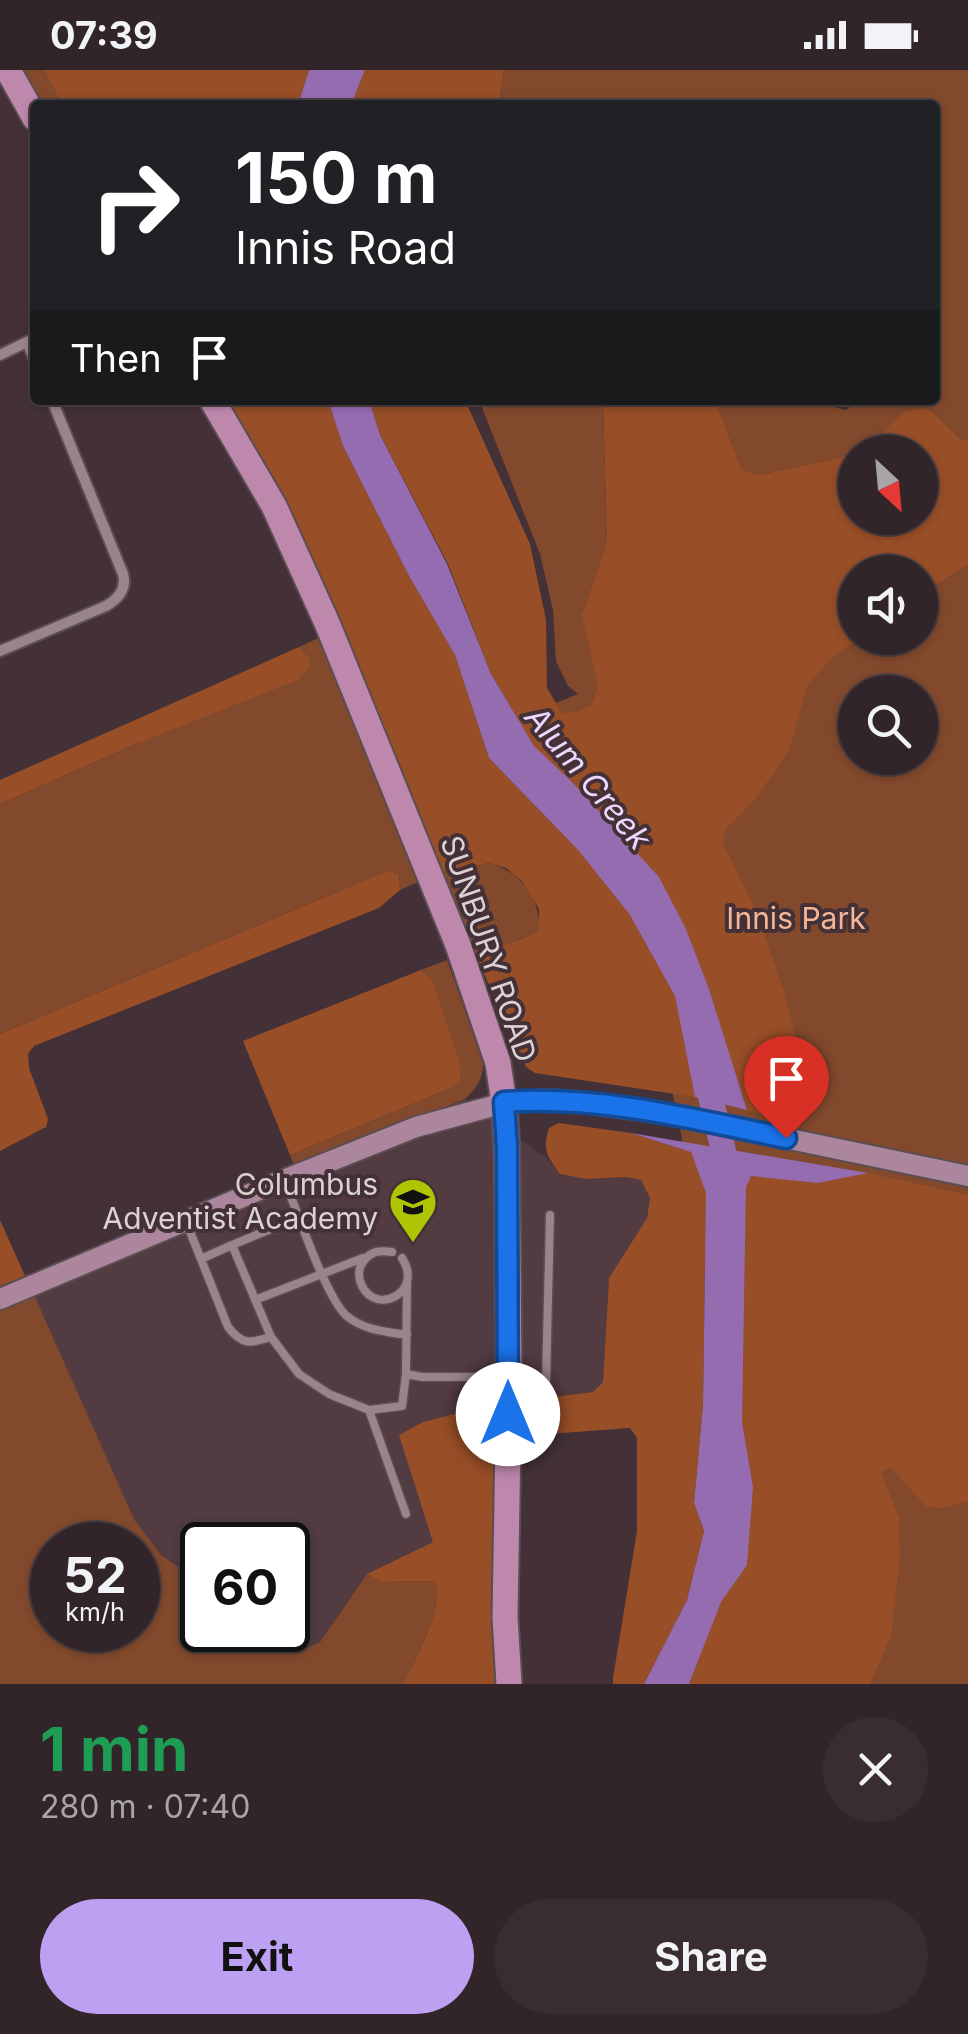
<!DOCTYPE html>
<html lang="en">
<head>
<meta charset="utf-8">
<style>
	:root { --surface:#322529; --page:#3a2d31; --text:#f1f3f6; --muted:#a8a5a8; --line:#4d4246; --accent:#bca0f2 }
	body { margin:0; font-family:Inter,sans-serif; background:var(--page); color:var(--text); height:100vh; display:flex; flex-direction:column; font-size:38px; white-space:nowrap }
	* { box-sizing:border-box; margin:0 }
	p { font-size:32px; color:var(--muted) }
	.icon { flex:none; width:55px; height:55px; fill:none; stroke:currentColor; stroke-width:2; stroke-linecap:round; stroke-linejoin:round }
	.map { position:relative; height:1614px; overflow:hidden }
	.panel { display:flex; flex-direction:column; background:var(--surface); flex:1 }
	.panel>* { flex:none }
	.hud { position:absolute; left:30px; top:30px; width:910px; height:305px; border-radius:10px; box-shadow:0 2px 8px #0004,0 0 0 2px var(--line); background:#202124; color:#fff; overflow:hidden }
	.needle { width:65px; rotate:154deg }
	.fabs { position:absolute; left:838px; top:365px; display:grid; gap:20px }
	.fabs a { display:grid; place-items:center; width:100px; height:100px; border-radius:50%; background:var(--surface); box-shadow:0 2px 8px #0004,0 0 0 2px var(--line); font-size:50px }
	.speed { position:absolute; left:30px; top:1452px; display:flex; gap:20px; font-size:50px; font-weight:700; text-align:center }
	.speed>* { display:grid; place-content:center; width:130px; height:130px; border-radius:50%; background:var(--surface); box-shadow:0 2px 8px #0004,0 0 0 2px var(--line); line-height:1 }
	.speed small { font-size:25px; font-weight:400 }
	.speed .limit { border:5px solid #111; border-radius:15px; background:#fff; color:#111 }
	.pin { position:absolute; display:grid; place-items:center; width:85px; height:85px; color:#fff; margin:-102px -42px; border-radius:50% 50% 50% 0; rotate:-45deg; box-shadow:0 0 10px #0007 }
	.pin .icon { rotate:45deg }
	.me { position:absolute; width:110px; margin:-55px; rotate:0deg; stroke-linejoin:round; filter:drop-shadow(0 0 8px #0008) }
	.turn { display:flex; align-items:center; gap:35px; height:210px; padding:0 40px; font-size:45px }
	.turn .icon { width:130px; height:130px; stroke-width:2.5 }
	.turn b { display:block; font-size:70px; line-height:85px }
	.then { display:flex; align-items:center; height:95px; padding:0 40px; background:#0003; gap:20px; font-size:38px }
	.round { display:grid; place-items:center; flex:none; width:105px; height:105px; border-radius:52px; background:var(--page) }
	.headline { display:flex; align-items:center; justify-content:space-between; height:170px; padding:0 40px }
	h1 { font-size:60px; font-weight:700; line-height:75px; color:#1e9e55 }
	.action { display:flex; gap:20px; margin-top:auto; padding:20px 40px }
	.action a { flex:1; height:115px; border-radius:60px; background:var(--accent); color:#111; font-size:40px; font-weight:700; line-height:115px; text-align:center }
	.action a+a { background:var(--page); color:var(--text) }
	.status { display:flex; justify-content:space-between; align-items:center; height:70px; padding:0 50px; background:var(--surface); direction:ltr }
	.status svg { height:28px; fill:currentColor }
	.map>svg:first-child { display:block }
	.built { fill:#533b42 }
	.green { fill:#82492c; fill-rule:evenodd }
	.forest { fill:#984e27; fill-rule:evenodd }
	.water { fill:#966cb1 }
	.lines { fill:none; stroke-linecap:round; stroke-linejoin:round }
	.river { stroke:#966cb1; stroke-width:25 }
	.lane-casing { stroke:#5b4d51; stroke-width:11 }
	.street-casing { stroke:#5b4d51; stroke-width:14 }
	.secondary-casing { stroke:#5b4d51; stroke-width:24 }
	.primary-casing { stroke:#5b4d51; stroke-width:29 }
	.lane { stroke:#99848a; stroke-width:8 }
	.street { stroke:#99848a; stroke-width:10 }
	.secondary { stroke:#ab869c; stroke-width:20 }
	.primary { stroke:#be88ad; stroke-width:25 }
	.route-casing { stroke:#114b97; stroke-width:25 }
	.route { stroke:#1a73e8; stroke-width:18 }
	.labels { text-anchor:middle; stroke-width:8; stroke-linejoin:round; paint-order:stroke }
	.park-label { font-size:30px; fill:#f5b597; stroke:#433137 }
	.street-label { font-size:30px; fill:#dcd1d4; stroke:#433137 }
	.poi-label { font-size:30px; fill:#dcd1d4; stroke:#433137; text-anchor:end }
	.water-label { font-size:32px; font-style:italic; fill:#eed7fd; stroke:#433137 }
</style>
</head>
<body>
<div class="status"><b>07:39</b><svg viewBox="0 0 49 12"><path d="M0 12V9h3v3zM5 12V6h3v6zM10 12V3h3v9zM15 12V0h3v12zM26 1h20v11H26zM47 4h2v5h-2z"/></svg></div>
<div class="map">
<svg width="968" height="1614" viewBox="0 0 968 1614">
	<rect width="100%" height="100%" fill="#433137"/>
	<!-- built -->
	<path class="built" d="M465 1029 549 1090 560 1104 586 1109 627 1107 641 1110 650 1128 647 1148 609 1208 603 1312 594 1322 499 1333 433 1472 367 1504 320 1572 302 1581 272 1560H288V1475H202V1513L161 1485 134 1449 30 1218 296 1099Z"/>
	<!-- green -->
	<path class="green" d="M19 0H44L62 35H37Z
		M504 0H968V371L960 368 928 338 906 341 873 373 838 388 759 405 742 400 715 330H818V333L846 340 858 330H935V35H499Z
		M479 330H603L607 472 582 544 855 568H920V525L968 495V1614H673L733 1428 698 1146 658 952 509 652 578 624 568 616 556 591 553 540 540 484ZM855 622H920V688H855Z
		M325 565 423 810 400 820 399 805 389 800 0 964V734L136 674 308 586 299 577Z
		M489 793C521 802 538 825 540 858 520 873 498 874 477 888L434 794 442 802Z
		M447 890 483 992C483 1009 478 1017 465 1029L296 1099 290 1085 451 1018 461 996 433 911 421 900Z
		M34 1225 134 1449 161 1485 202 1513V1560H272L302 1580 320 1572 367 1504 380 1512 433 1511 438 1517C436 1553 419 1582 403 1614H0V1239ZM52 1475H138V1560H52Z"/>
	<!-- forest -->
	<path class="forest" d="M44 0H309L298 35H62Z
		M365 0H504L499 35H351Z
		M215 330H328L343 376 409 506 455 585 489 688 579 781 630 845 675 926 695 1027 535 1003 526 997 477 888C498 874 520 873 539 859V839L522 811 506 798 489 793 441 802Z
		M369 330H465L530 474 546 550 547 618 562 643 576 642 592 635 598 617 582 544 607 472 603 330H715L742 400 759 405 838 388 873 373 905 341 928 338 960 368 968 371V495L920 525V502H855V568H860L833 587 808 614 789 681 756 728 725 760 723 773 757 843 784 922 803 999 793 1020 784 1051 747 1040 709 919 686 859 659 807 573 713 534 676 491 604 448 494 380 365ZM855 382H920V448H855Z
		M299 577 308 586 310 597 298 610 136 674 0 734V710Z
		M389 800 399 805 400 820 379 838 34 976 28 984 29 998 48 1049 46 1057 0 1081V964Z
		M421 900 433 911 461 996 460 1011 451 1018 290 1085 243 971Z
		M559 1053 631 1063 691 1082 706 1123 703 1335 694 1433 704 1461 687 1530 644 1614H613V1608L637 1461V1368L630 1358 521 1366 519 1331 593 1322 603 1312 609 1208 647 1148 650 1128 641 1110 627 1107 586 1109 560 1104C547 1087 542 1079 549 1058Z
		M868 1103 968 1125V1431L942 1438 927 1437 891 1398 881 1402 899 1448 900 1485 891 1566 870 1614H689L721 1532 747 1495 753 1417 742 1352 746 1117 750 1106 818 1113Z
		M0 1150 25 1206 0 1216Z
		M499 1333 496 1614H403C419 1582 436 1553 438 1517L433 1511 380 1512 367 1504 433 1472 399 1365 423 1352Z"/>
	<!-- water -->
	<path class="water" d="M309 0H365L351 35H298Z
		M328 330H369L380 365 447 494 491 604 534 676 573 713 659 807 686 859 709 919 747 1040 695 1027 675 926 630 845 579 781 489 688 455 585 409 506 343 376Z
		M631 1063 868 1103 818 1113 751 1106 746 1117 742 1352 753 1417 747 1495 721 1532 689 1614H644L687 1530 704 1461 694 1433 703 1335 706 1123 691 1082Z"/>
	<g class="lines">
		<!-- river -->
		<path class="river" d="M704 1000 731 1112"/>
		<!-- lane casing -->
		<g class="lane-casing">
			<path id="lane" d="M286 1114C297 1141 328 1233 348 1247 364 1260 387 1262 407 1265
				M300 1147 232 1175 271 1267 299 1304 329 1324 369 1340 402 1336 406 1304 407 1212
				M187 1154 228 1257C243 1276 250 1273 271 1267
				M392 1182C380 1180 370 1181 363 1192 358 1199 358 1208 362 1216 377 1246 424 1222 402 1188
				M201 1189 232 1175
				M255 1230 363 1188
				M406 1304 422 1307H507
				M513 1310 546 1311 550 1145
				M369 1340 406 1444"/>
		</g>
		<!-- street casing -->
		<g class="street-casing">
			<path id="street" d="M27 272 35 291
				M0 285 35 268
				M0 581 106 536C118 529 127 519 123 504L52 330"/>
		</g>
		<!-- secondary casing -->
		<g class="secondary-casing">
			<path id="secondary" d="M0 1229 276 1113 416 1057 504 1033 546 1030 580 1032 664 1043 968 1106"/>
		</g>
		<!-- primary casing -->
		<g class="primary-casing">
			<path id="primary" d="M8 0 35 48
				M212 330 274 436 327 553 458 875 498 993 504 1033 507 1079 509 1310 505 1547 509 1614"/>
		</g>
		<!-- lane -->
		<use href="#lane" class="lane"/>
		<!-- street -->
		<use href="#street" class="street"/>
		<!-- secondary -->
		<use href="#secondary" class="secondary"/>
		<!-- primary -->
		<use href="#primary" class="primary"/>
	</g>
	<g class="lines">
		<!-- route casing -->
		<g class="route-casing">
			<path id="route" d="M508 1344 507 1079 504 1032C600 1025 693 1049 786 1068"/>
		</g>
		<!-- route -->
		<use href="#route" class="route"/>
	</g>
	<!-- icons -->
	<defs>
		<g id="school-pin" transform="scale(2.5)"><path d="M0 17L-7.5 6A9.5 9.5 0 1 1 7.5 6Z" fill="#afc503" stroke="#433137"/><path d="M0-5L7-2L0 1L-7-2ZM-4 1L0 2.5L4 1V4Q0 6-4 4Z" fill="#111"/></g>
	</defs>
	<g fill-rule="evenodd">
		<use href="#school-pin" x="413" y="1132"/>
	</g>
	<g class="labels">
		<!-- park labels -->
		<g class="park-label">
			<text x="796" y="859">Innis Park</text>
		</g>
		<!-- street labels -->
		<g class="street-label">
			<text transform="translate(488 879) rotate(71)" y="10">SUNBURY ROAD</text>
		</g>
		<!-- poi labels -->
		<g class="poi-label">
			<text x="378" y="1125">Columbus<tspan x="378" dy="34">Adventist Academy</tspan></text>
		</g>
		<!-- water labels -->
		<g class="water-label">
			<text transform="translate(588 708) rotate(50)" y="11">Alum Creek</text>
		</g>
	</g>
</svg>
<div class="fabs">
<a><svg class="needle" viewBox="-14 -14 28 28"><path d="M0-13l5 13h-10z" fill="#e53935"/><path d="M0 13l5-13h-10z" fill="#a8a5a8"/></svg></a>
<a><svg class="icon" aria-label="sound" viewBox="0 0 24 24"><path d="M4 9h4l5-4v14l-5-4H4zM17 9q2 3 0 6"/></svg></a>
<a><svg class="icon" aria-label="search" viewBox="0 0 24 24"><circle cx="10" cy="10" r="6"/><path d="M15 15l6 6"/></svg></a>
</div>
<div class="speed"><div>52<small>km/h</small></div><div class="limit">60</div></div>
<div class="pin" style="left:786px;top:1068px;background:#d93025"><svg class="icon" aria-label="arrive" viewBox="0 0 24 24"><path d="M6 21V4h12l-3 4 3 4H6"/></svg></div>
<svg class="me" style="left:508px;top:1344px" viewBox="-20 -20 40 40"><circle r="19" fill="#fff"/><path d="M0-13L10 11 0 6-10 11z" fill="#1a73e8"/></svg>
<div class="hud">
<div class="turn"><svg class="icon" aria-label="right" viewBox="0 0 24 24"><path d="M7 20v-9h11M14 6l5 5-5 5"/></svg><div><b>150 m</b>Innis Road</div></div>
<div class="then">Then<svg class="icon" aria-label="arrive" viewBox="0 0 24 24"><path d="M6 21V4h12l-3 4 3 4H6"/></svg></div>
</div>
</div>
<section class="panel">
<div class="headline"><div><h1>1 min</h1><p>280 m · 07:40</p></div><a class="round"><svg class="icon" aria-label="close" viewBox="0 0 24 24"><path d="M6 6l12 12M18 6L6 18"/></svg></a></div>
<div class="action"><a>Exit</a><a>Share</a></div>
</section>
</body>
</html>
